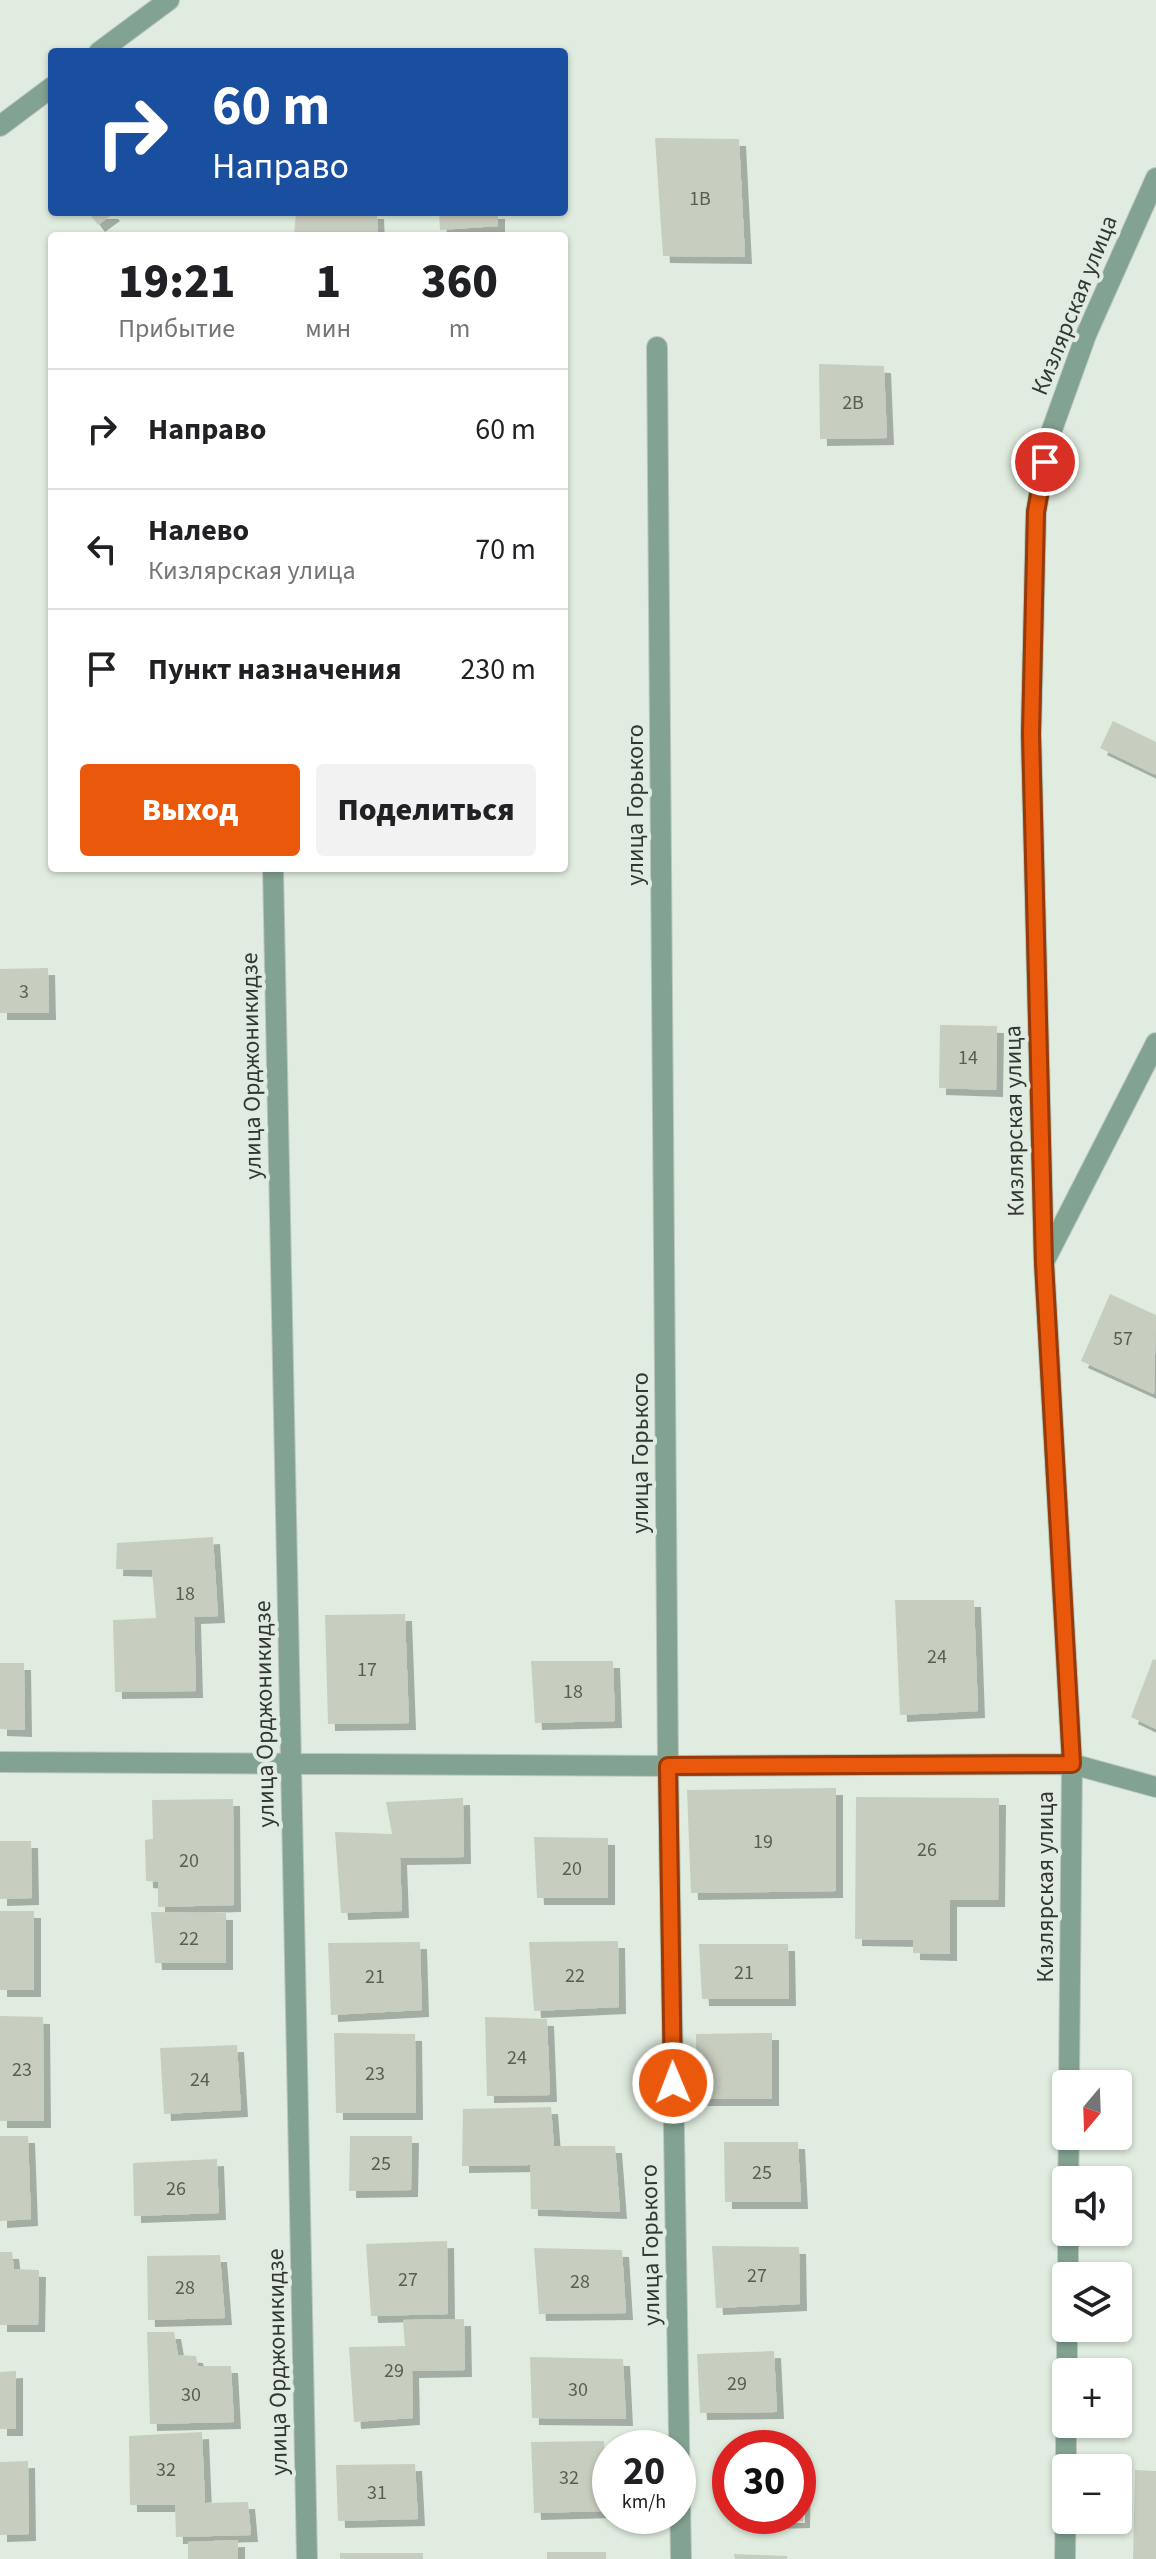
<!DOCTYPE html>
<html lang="ru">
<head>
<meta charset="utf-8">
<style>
	:root { --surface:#fff; --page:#f2f2f2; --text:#202124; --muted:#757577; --line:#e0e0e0; --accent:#ea580c }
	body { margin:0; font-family:"Source Sans 3",sans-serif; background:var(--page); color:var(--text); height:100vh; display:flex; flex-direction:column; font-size:30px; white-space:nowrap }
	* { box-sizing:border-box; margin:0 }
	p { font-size:26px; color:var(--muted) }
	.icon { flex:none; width:44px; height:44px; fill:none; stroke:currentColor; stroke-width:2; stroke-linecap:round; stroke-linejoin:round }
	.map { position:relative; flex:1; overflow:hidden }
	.sheet { position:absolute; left:48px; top:232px; width:520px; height:640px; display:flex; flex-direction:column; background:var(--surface); border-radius:8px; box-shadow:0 2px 6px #0004 }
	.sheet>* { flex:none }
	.guide { position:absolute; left:48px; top:48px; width:520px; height:168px; border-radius:8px; box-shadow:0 2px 6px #0004; background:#1a4fa0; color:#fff; overflow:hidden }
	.needle { width:52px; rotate:199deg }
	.fabs { position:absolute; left:1052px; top:2070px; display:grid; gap:16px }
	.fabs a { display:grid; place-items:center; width:80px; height:80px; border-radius:8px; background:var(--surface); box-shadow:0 2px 6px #0004; font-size:40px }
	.speed { position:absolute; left:592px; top:2430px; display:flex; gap:16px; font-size:40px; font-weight:700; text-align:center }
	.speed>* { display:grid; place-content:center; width:104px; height:104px; border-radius:50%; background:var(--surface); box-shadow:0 2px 6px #0004; line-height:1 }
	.speed small { font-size:20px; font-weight:400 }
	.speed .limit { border:12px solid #d22; background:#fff; color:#111 }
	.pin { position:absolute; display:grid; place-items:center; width:68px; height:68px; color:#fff; margin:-34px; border:4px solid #fff; border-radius:50%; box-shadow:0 2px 8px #0007 }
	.me { position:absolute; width:88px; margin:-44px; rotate:359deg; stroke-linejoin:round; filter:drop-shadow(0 0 6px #0008) }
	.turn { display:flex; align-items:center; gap:28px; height:168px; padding:0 32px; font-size:36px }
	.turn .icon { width:104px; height:104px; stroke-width:2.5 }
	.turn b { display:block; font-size:56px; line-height:68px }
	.eta { display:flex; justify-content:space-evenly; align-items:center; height:136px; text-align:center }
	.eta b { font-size:48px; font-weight:800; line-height:56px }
	.cta { display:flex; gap:16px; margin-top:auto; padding:16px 32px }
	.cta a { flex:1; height:92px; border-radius:8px; background:var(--accent); color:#fff; font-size:32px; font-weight:800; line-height:92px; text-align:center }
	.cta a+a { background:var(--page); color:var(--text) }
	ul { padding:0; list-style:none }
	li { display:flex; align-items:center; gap:24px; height:120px; padding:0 32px; border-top:2px solid var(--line) }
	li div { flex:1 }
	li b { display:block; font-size:30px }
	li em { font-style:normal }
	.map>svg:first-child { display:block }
	.building { fill:#c8cebf; filter:url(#shadow) }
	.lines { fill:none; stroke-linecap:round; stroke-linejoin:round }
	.minor-casing { stroke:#bdc8bc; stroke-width:22 }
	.minor { stroke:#82a292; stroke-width:20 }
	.route-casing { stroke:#983908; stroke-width:20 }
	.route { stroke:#ea580c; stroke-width:14 }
	.labels { text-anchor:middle; stroke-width:8; stroke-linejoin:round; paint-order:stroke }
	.number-label { font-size:20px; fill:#585d55 }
	.street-label { font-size:24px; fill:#333732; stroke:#e0ecdf }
</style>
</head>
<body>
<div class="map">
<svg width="1156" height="2559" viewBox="0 0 1156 2559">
	<defs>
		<filter id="shadow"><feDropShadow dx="7" dy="7" stdDeviation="0" flood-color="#0004"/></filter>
	</defs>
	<rect width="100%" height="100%" fill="#e0ecdf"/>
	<!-- building -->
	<path class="building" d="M655 138 739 139 745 257 663 256Z
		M88 212H111L113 214 98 225Z
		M296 212H377L378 236H294Z
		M439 212H498V226L440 230Z
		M819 364 884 366 887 438 820 439Z
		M1113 721 1156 742V775L1100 748Z
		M48 968 49 1013H0V969Z
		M940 1025 997 1026 996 1090 939 1088Z
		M1110 1294 1156 1315 1154 1394 1081 1361Z
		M213 1537 218 1616 194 1617 196 1691 115 1692 113 1620 156 1618 152 1570 116 1569 117 1543Z
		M895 1600H974L978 1711 900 1715Z
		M405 1614 409 1723 328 1724 325 1615Z
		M1153 1659 1156 1660V1729L1131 1717Z
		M531 1661H613L615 1721 535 1723Z
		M0 1663H24L25 1730 0 1729Z
		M836 1788V1891L691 1893 687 1790Z
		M856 1797 999 1798 998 1900H950V1954L913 1953V1940L855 1939Z
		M463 1798 464 1857 400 1858 402 1911 341 1913 335 1832 392 1834 386 1802Z
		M233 1799 234 1905 158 1907V1882L146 1881 145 1840 153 1839 152 1800Z
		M534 1837 608 1838V1898H537Z
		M0 1841H31L32 1898 0 1899Z
		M0 1911H34V1990H0Z
		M151 1912 226 1913V1963H155Z
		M618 1941 619 2007 534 2011 529 1942Z
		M420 1942 422 2010 331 2015 328 1943Z
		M699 1944H788L789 1999H702Z
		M0 2016 43 2017 44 2121H0Z
		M485 2017 547 2019 550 2095 487 2096Z
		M334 2033 415 2034 416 2113H336Z
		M772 2033V2099H697L696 2034Z
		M237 2045 241 2110 164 2114 160 2048Z
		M551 2107 554 2146H615L620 2212 531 2209 530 2165 462 2166 463 2109Z
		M0 2136H28L31 2219 0 2221Z
		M350 2136H412L411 2190 349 2191Z
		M724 2142H798L801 2202H725Z
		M217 2159 219 2213 134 2216 133 2163Z
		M447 2241 448 2314 371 2316 366 2244Z
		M712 2246 799 2247 800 2304 716 2308Z
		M534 2248 622 2250 626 2313 539 2314Z
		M0 2252H12L14 2269 39 2270 38 2325H0Z
		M220 2255 225 2318 148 2320 147 2256Z
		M464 2319 465 2370 412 2371 413 2418 354 2422 349 2347 405 2346 403 2320Z
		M147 2332H174L178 2355 196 2356 198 2366H231L234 2422 150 2424Z
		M774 2351 777 2412 700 2413 697 2354Z
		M530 2357 623 2359 626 2419 532 2418Z
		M16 2371V2429H0V2372Z
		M202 2432 205 2503 248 2502 251 2535 176 2537 175 2505H130L129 2436Z
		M604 2441 608 2511 534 2513 531 2442Z
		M28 2461 29 2534 0 2535V2462Z
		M415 2464 418 2519 338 2521 336 2465Z
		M798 2465H804L803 2521 738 2523V2516H798Z
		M1135 2470 1156 2471V2559H1133Z
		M238 2540V2559H188V2542Z
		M547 2552H606V2559H547Z
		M340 2553H423V2559H340Z
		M734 2554 787 2556V2559H735Z"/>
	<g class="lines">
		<!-- minor casing -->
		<g class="minor-casing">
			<path id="minor" d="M99 52 169 0
				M0 126 52 87
				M657 347 668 1766 681 2559
				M273 868 307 2559
				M1045 1260 1156 1043
				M0 1762 668 1766 1072 1764 1156 1787
				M1069 2084 1072 1764 1044 1263 1031 734 1036 512 1049 438 1086 335 1156 178
				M1068 2180 1069 2136
				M1068 2276V2232
				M1067 2372V2328
				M1066 2468V2424
				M1065 2559 1066 2485"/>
		</g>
		<!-- minor -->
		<use href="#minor" class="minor"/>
	</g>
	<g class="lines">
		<!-- route casing -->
		<g class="route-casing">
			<path id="route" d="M673 2083 668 1766 1072 1764 1044 1263 1031 734 1036 512 1045 462"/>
		</g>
		<!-- route -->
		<use href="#route" class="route"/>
	</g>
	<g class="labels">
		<!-- number labels -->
		<g class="number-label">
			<text x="700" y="205">1В</text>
			<text x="853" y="409">2В</text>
			<text x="24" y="998">3</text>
			<text x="968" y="1064">14</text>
			<text x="1123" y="1345">57</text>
			<text x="185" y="1600">18</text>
			<text x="937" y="1663">24</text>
			<text x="367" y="1676">17</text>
			<text x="573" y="1698">18</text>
			<text x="763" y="1848">19</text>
			<text x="927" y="1856">26</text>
			<text x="189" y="1867">20</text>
			<text x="572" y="1875">20</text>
			<text x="189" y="1945">22</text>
			<text x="744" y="1979">21</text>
			<text x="575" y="1982">22</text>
			<text x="375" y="1983">21</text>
			<text x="517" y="2064">24</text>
			<text x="22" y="2076">23</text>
			<text x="375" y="2080">23</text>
			<text x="200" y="2086">24</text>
			<text x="381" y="2170">25</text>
			<text x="762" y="2179">25</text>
			<text x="176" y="2195">26</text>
			<text x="757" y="2282">27</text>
			<text x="408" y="2286">27</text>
			<text x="580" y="2288">28</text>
			<text x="185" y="2294">28</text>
			<text x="394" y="2377">29</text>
			<text x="737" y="2390">29</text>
			<text x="578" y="2396">30</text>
			<text x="191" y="2401">30</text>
			<text x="166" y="2476">32</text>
			<text x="569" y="2484">32</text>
			<text x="377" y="2499">31</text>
		</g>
		<!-- street labels -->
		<g class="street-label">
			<text transform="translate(1074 305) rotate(-68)" y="8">Кизлярская улица</text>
			<text transform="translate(635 805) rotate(-90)" y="8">улица Горького</text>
			<text transform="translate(251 1066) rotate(-91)" y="8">улица Орджоникидзе</text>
			<text transform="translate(1014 1121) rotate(-91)" y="8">Кизлярская улица</text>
			<text transform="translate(640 1453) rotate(-90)" y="8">улица Горького</text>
			<text transform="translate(264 1714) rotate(-91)" y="8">улица Орджоникидзе</text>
			<text transform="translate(1045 1887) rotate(-90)" y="8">Кизлярская улица</text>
			<text transform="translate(650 2245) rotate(-91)" y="8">улица Горького</text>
			<text transform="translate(277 2362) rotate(-91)" y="8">улица Орджоникидзе</text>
		</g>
	</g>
</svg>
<div class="fabs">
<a><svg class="needle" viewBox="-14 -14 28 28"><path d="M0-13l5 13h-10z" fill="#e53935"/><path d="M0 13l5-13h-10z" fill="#757577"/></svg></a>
<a><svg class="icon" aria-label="sound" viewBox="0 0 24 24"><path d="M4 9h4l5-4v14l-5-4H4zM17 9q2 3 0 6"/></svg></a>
<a><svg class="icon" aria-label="layers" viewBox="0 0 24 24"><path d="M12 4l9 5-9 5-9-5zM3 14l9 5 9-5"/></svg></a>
<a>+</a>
<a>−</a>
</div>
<div class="speed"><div>20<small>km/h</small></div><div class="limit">30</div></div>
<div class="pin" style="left:1045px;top:462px;background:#d93025"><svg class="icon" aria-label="arrive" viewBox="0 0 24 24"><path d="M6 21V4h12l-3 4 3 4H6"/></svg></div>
<svg class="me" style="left:673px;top:2083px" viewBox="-20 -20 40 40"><circle r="17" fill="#ea580c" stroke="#fff" stroke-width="3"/><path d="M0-11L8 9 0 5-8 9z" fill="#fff"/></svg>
<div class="guide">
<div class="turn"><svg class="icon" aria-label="right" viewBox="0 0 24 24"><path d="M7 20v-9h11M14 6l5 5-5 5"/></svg><div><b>60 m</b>Направо</div></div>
</div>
<section class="sheet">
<div class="eta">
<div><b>19:21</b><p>Прибытие</p></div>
<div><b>1</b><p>мин</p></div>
<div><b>360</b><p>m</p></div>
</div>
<ul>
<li><svg class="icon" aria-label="right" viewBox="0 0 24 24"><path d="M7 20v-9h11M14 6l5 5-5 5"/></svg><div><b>Направо</b></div><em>60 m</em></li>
<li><svg class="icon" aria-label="left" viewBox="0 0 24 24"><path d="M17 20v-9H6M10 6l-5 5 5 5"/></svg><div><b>Налево</b><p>Кизлярская улица</p></div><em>70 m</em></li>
<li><svg class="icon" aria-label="arrive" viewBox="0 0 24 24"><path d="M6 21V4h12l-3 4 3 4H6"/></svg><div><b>Пункт назначения</b></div><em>230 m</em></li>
</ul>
<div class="cta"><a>Выход</a><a>Поделиться</a></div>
</section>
</div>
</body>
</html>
